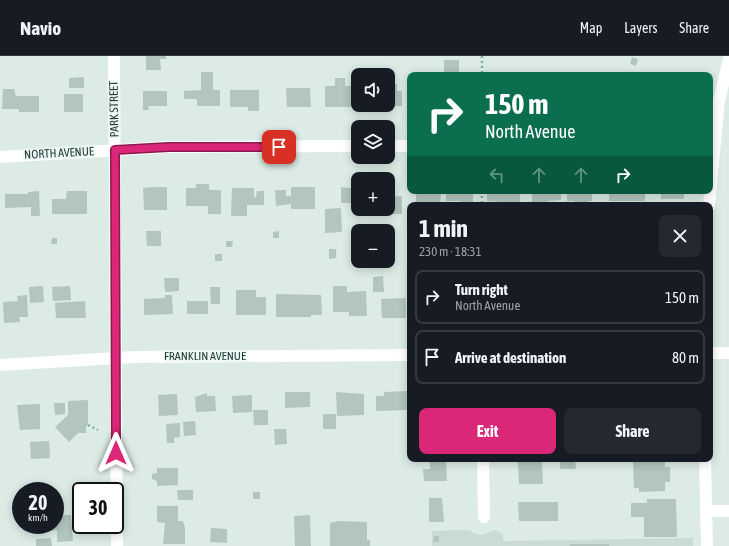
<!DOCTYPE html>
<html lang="en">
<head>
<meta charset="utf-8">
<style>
	:root { --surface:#171b24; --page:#242831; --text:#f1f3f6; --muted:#9ea1a6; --line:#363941; --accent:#db2777 }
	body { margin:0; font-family:"Asap Condensed",sans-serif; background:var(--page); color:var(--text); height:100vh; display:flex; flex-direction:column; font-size:15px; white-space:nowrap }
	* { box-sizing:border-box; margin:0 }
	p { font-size:13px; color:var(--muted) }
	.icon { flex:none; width:22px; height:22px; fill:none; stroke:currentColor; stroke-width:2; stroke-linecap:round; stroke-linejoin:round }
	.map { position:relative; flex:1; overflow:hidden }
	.details { position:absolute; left:407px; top:146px; width:306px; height:260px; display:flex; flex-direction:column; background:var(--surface); border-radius:8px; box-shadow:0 2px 10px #0003 }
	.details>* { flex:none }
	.top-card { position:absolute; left:407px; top:16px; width:306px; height:122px; border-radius:8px; box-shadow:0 2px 10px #0003; background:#0b6e4f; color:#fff; overflow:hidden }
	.fabs { position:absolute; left:351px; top:12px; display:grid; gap:8px }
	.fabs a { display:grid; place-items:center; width:44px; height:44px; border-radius:8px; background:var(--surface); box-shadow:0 2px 10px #0003; font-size:20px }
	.speed { position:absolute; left:12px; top:426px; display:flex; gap:8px; font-size:20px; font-weight:700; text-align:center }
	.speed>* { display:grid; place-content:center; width:52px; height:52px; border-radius:50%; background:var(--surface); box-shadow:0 2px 10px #0003; line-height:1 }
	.speed small { font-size:10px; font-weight:400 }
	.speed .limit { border:2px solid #111; border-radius:6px; background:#fff; color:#111 }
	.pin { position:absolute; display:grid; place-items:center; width:34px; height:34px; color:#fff; margin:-17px; border-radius:8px; box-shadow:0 2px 6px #0006 }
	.me { position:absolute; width:44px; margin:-22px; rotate:0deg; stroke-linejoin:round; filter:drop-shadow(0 0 3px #0008) }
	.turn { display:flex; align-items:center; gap:14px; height:84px; padding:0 12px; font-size:18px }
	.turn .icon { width:52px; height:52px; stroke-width:2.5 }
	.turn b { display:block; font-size:28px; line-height:34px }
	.lanes { display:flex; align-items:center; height:38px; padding:0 12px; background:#0003; justify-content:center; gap:20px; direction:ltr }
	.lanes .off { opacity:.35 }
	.round { display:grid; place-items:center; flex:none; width:42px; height:42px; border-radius:8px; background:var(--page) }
	.overview { display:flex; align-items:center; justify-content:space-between; height:68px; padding:0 12px }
	h1 { font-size:24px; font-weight:700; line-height:30px }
	.button { display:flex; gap:8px; margin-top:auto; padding:8px 12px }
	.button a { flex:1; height:46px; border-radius:8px; background:var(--accent); color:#fff; font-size:16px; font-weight:700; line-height:46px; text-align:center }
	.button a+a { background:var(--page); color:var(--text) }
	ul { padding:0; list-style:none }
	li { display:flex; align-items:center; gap:12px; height:54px; margin:0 8px 6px; padding:0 4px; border:2px solid var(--line); border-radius:8px }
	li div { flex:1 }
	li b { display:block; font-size:15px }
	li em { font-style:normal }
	header { display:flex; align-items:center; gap:24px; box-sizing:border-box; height:56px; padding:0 20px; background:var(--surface); border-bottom:1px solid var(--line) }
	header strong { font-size:19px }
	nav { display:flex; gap:22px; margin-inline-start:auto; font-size:14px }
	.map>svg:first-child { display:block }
	.built { fill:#cadad4 }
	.building { fill:#b2c5be }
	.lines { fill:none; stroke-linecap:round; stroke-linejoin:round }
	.path { stroke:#79b2a3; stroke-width:2.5; stroke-dasharray:2 3; stroke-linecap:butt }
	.minor { stroke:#fff; stroke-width:12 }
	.route-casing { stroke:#8e194d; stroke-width:10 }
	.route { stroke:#db2777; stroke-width:7 }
	.labels { text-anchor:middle; stroke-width:3.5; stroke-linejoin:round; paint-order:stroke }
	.street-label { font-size:12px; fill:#1d3b35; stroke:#edf7f3 }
</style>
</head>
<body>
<header>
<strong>Navio</strong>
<nav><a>Map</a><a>Layers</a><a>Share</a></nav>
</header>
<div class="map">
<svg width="729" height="490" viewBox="0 0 729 490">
	<rect width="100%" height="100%" fill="#dcebe5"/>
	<!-- built -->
	<path class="built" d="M469 474 475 478 482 479 494 474 503 478V485L693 482V490H432V475Z"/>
	<!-- building -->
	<path class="building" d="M146 0H166V3H160L161 14H146Z
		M632 1 638 3 636 10 630 8Z
		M444 4H459V19H444Z
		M201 16H213V34H220V50H197V43H184V35L201 34Z
		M507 16H521V19H507Z
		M84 21V32H69V22Z
		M335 22H345V30H358V43H354V51H325V30H335Z
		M388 28H397V35H402V50H388Z
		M286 32H310L311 51H287Z
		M3 33H14L16 40H39V56H19V53H2Z
		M230 34H259V55H248V51H230Z
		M143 35H167V50H148L149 54H143Z
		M64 38H83V56H64Z
		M196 128H209V134H221V158H208V150H186V132H196Z
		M154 131H167V154H144L143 132Z
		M291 131H315V153H291V148L276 150 275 134H286V140H291Z
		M341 131 358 133V147H341Z
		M232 132H254V141H256L257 135H264V149H247V160H231Z
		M39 135 40 160H31V151L5 152V138H28V136Z
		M67 135H87V158H52V143H66Z
		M416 135H441L440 149H419V147H416Z
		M446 135H473V149H461V145H446Z
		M487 135H520V147L487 145Z
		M532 135H561V144L548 145V149H532Z
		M567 135H592V145H588V149H574V145H567Z
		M609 135H645V145H609Z
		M661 135H684V143H661Z
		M402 140V158H376V153H388V141Z
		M341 152 342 176 325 177V153Z
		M146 175H161V190H147Z
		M279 175V182H273V176Z
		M52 182H57V188H51Z
		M226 185H233L232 191H226Z
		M329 193H336V202L329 203Z
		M215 198H222V205H215Z
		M383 220 384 236H373V221Z
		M164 222H179V235L165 236Z
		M43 230 44 246 30 247 29 231Z
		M70 230 71 244 53 245 52 231Z
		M333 230H347V236L366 235 367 260H349V256H333Z
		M210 231H220V248H211Z
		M236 234H256V241H266V259H236Z
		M276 238 321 239 322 259H311V261H276Z
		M27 239 28 261H19L20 266 4 267 3 246 18 245 17 240Z
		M165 239H172L173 258 144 259V243L165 242Z
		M406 242V262H382L381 243Z
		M85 245 86 262H56L55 247Z
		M187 245H208V258H187Z
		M408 335V354L376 355V340H384V336Z
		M285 336H310V351L285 352Z
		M336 336 364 338V359L337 360Z
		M207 337V340H215L216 355 196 356 195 341Z
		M177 338 178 359 159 360 158 339Z
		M252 339V356L233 357 232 340Z
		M88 344V369L86 370V377H78L69 386 55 371 68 359V345Z
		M54 347H65V358L55 359Z
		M40 348V373L20 374 17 349Z
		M253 354H268V369H254Z
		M323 358H336V373H323Z
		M195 365 196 379 184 380 183 366Z
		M180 367V381L174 382V387H167L166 368Z
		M274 373H286L287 388 275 389Z
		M49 385 50 402 31 403 30 386Z
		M430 403H446L447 425H424L423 413H430Z
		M560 403H575L576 413H560Z
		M639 403H665V411H670V426H665V435L639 436V432H634L633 405H639Z
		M518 405H542L543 428H519Z
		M157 412H178V429L157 430V425L152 423V418L157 417Z
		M177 434H193V444H178Z
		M253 436H260V443H253Z
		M429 442H442L444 466H429Z
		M647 443H676L677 481H644V461H631V447H647Z
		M518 446H558V465H519Z
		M157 450H178V465H183L185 472V488H163L165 467 157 466Z
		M55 459H71L73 485 57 486V474L40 475V469H55Z
		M310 459 311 490H295L294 460Z
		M339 465 367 466V484H370V490H330V467Z
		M211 472 227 473V487L210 486Z
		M434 480H439V486H433Z
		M51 482 52 490H36V483Z
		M570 488H609V490H570Z"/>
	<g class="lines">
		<!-- path -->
		<path class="path" d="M482 0V19
			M482 135V149
			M88 369 98 374"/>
		<!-- minor -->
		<path class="minor" d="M114 0 117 490
			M388 90H410
			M0 101 169 91 358 90
			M709 149 719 45 729 3
			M710 297H729
			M0 309 134 301 410 299
			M483 403 484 461
			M705 403 707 490
			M706 455H729"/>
	</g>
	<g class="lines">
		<!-- route casing -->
		<g class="route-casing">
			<path id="route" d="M116 397 115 94 169 91H279"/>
		</g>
		<!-- route -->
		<use href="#route" class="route"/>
	</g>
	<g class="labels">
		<!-- street labels -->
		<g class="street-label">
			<text transform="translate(114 53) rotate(-91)" y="4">PARK STREET</text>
			<text transform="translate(59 97) rotate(-3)" y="4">NORTH AVENUE</text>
			<text x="205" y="304">FRANKLIN AVENUE</text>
		</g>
	</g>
</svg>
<div class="fabs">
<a><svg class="icon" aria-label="sound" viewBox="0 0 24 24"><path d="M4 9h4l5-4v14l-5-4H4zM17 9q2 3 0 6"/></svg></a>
<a><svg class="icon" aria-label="layers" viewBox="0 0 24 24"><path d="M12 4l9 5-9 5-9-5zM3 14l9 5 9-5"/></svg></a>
<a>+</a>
<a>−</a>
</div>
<div class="speed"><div>20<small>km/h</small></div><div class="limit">30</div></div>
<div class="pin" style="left:279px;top:91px;background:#d93025"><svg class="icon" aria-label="arrive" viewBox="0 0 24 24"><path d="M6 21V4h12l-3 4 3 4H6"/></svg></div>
<svg class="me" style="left:116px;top:397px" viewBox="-20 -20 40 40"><path d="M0-17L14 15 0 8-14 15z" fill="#db2777" stroke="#fff" stroke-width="4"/></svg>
<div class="top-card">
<div class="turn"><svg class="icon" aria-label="right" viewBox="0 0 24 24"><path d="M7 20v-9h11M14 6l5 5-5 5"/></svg><div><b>150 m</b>North Avenue</div></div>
<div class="lanes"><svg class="icon off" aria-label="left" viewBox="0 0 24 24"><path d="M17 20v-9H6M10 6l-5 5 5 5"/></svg><svg class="icon off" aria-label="ahead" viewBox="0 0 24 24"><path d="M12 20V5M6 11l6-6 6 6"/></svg><svg class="icon off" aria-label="ahead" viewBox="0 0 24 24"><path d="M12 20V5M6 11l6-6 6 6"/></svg><svg class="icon" aria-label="right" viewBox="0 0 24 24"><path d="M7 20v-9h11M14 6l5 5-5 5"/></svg></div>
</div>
<section class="details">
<div class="overview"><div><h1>1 min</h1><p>230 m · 18:31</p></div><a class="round"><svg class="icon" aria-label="close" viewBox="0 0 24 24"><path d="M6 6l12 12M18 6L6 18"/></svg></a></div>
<ul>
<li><svg class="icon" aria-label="right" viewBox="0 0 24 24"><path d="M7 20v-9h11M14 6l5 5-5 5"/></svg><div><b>Turn right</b><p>North Avenue</p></div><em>150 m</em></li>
<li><svg class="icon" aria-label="arrive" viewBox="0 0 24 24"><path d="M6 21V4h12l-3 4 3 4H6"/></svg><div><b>Arrive at destination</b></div><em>80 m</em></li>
</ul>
<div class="button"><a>Exit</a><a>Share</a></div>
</section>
</div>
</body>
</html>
